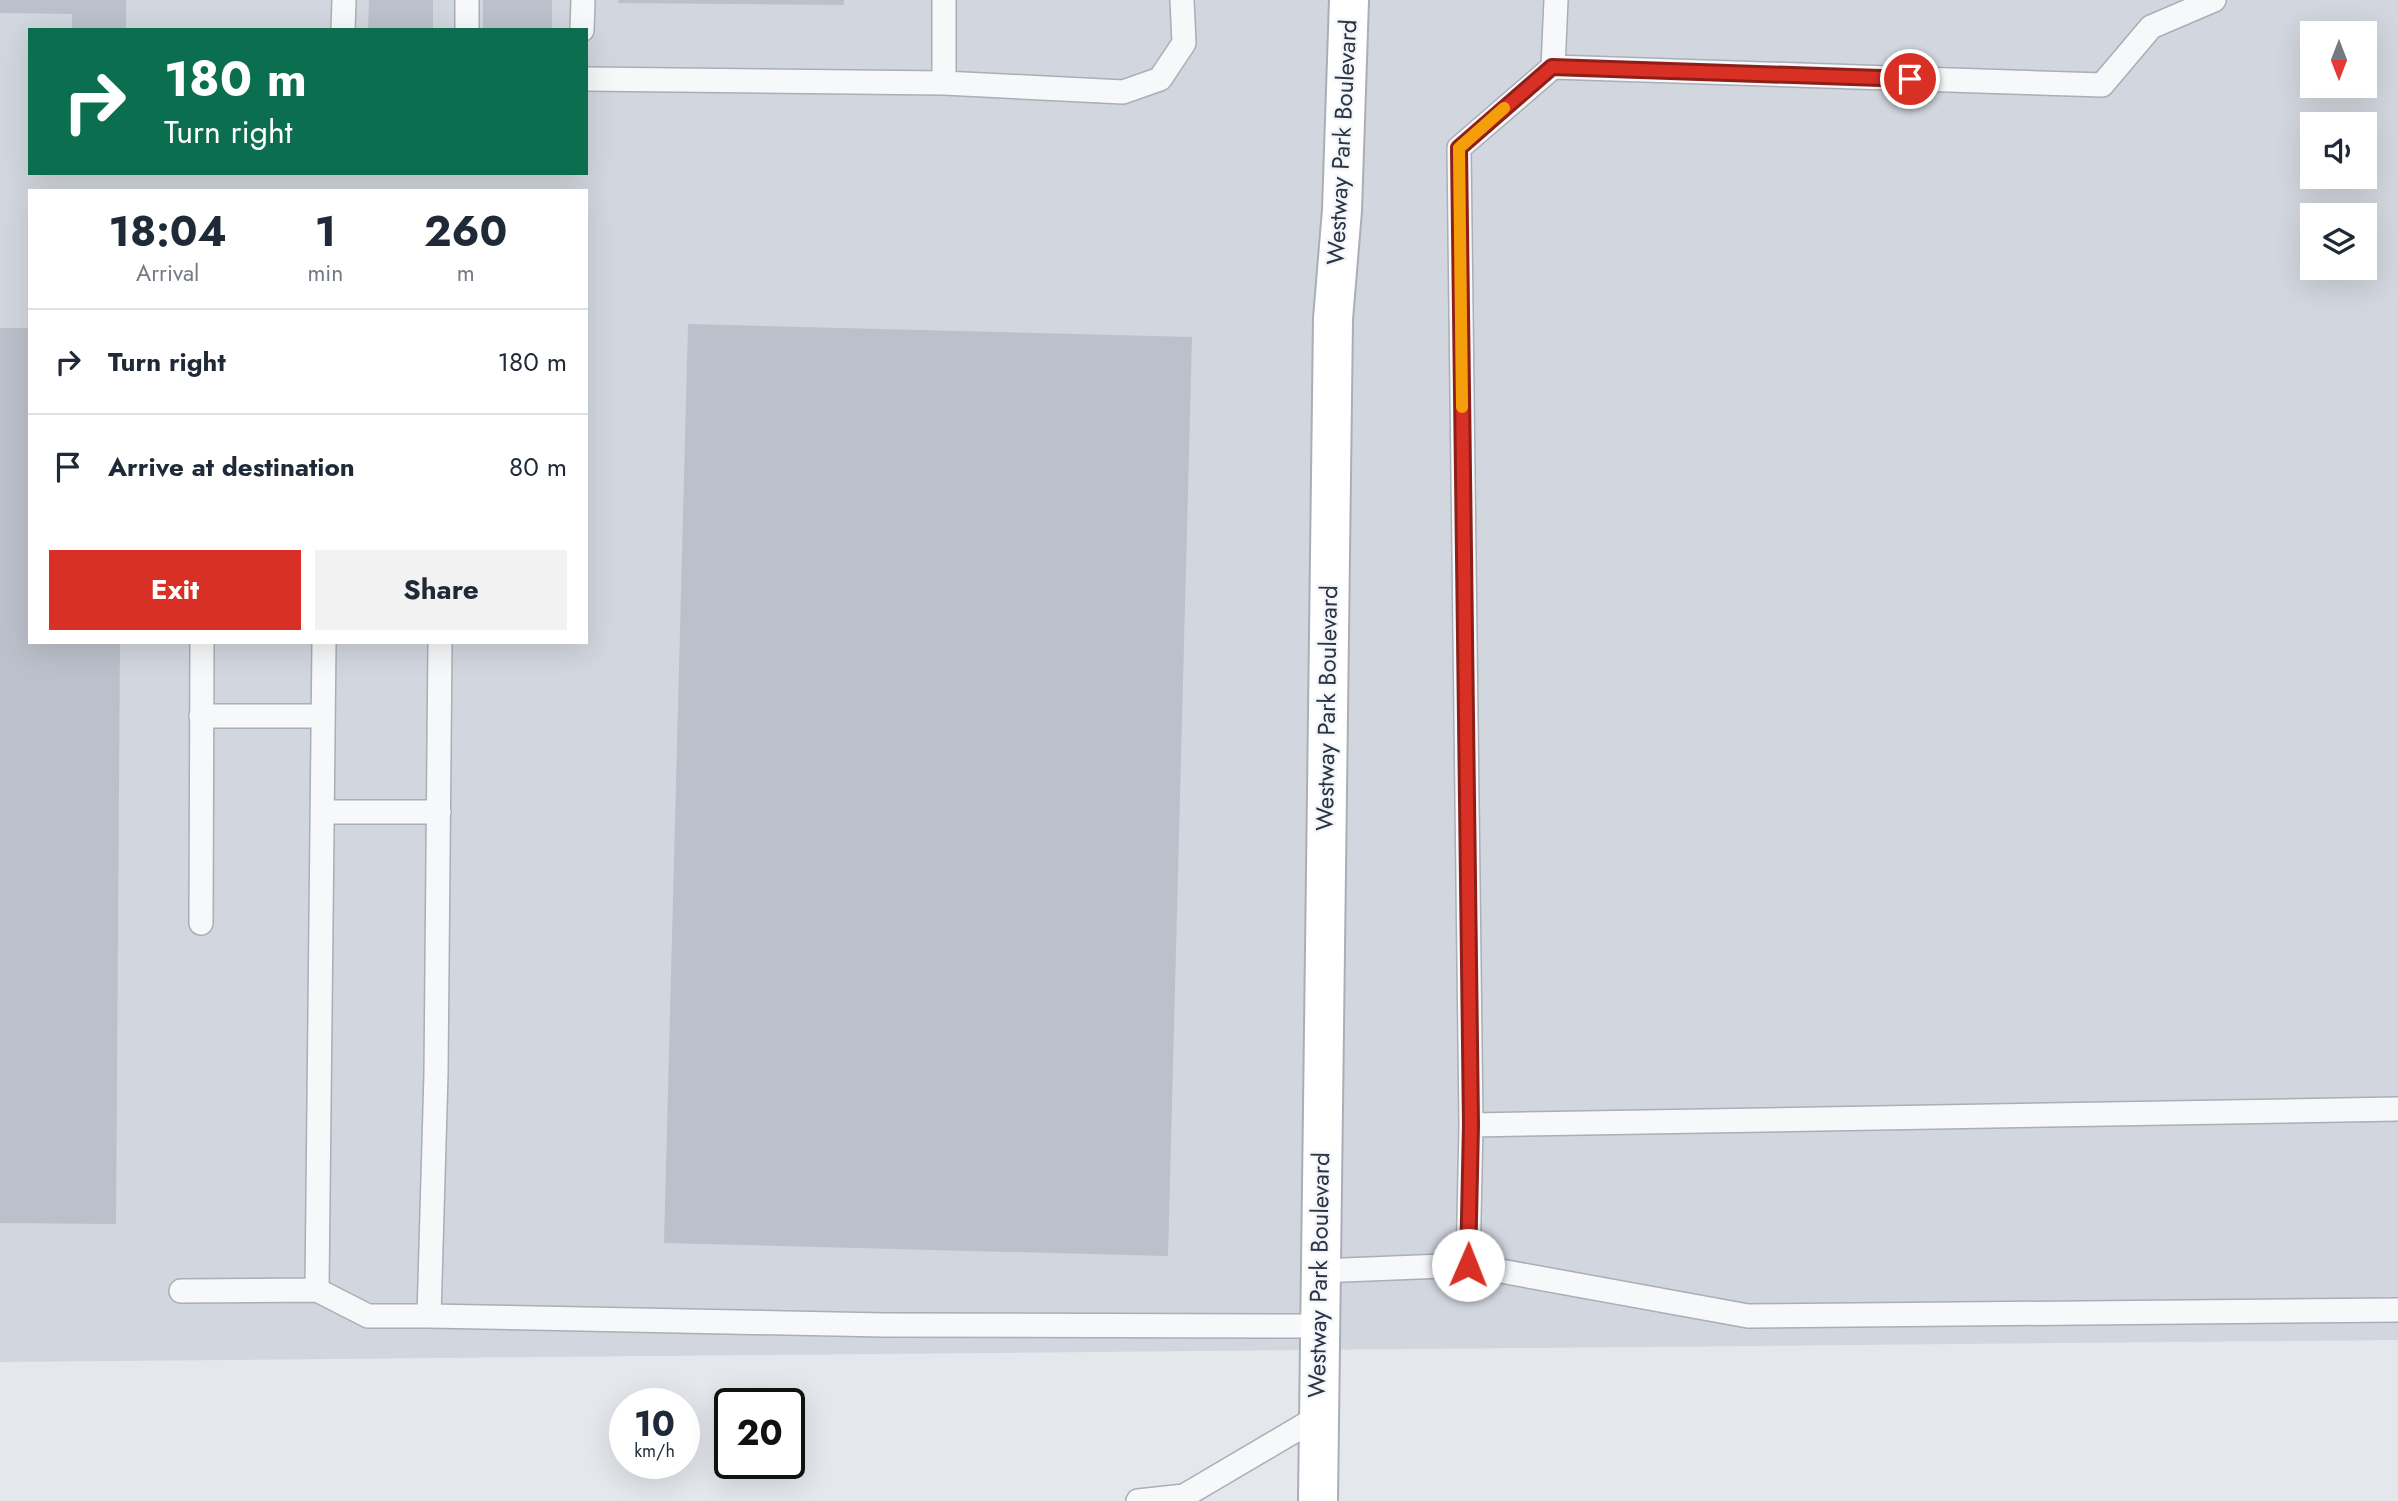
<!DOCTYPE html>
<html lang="en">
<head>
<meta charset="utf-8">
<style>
	:root { --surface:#fff; --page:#f2f2f3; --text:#1f2937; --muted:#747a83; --line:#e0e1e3; --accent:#d93025 }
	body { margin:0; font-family:Jost,sans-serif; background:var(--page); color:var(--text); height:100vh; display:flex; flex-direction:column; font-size:26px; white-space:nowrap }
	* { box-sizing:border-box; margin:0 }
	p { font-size:23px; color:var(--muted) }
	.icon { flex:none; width:38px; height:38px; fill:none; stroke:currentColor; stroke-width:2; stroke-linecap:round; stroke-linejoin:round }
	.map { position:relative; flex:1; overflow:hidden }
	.side { position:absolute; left:28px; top:189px; width:560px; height:455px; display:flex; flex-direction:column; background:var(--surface); border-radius:0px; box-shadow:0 7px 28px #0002 }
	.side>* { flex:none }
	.guide { position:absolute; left:28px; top:28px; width:560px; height:147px; border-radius:0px; box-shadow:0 7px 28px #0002; background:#0b6e4f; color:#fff; overflow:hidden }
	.needle { width:46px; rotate:180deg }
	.fabs { position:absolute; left:2300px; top:21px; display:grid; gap:14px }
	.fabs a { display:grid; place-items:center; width:77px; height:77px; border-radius:0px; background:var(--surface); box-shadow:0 7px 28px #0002; font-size:35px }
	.speed { position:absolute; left:609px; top:1388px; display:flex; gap:14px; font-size:35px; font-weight:700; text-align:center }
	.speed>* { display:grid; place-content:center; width:91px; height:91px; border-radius:50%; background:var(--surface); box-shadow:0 7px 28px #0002; line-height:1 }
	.speed small { font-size:18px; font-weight:400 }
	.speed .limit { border:4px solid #111; border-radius:10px; background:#fff; color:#111 }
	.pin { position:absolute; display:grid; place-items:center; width:60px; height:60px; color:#fff; margin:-30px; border:4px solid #fff; border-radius:50%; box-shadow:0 2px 7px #0007 }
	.me { position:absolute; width:77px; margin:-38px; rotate:1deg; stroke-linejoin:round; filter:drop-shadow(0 0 5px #0008) }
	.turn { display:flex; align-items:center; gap:24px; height:147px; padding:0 21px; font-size:32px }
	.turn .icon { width:91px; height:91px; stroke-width:2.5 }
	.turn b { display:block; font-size:49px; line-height:60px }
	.eta { display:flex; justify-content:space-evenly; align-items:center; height:119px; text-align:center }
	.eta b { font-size:42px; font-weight:700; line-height:49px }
	.cta { display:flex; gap:14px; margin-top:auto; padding:14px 21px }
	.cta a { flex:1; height:80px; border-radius:0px; background:var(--accent); color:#fff; font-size:28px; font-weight:700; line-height:80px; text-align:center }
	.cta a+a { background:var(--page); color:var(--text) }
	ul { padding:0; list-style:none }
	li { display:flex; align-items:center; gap:21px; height:105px; padding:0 21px; border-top:2px solid var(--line) }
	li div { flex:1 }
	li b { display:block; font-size:26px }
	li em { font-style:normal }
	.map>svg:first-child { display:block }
	.built { fill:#d2d6de; fill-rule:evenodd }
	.building { fill:#bbc0ca }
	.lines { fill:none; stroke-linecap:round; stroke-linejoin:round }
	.lane-casing { stroke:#a9aeb7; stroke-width:26 }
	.secondary-casing { stroke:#a9aeb7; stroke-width:42 }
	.lane { stroke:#f7f8fa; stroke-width:23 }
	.secondary { stroke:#fff; stroke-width:38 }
	.route-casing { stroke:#8d1f18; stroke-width:18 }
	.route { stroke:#d93025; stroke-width:12 }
	.slow { stroke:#f59e0b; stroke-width:12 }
	.labels { text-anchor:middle; stroke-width:5; stroke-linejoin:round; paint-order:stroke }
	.street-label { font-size:24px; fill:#2b3445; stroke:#f4f6f9 }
</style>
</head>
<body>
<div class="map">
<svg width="2398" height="1501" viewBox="0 0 2398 1501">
	<rect width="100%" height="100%" fill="#e4e7ec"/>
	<!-- built -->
	<path class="built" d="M0 0H2398V1340L0 1362ZM30 30H586V173H30ZM2312 33H2364V86H2312ZM2312 124H2364V177H2312ZM30 191H586V642H30ZM2312 215H2364V268H2312Z"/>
	<!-- building -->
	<path class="building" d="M0 0H126V28H72V14L0 13Z
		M369 0H433V30H368Z
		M483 0H552V30H483Z
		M619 0H844V5L618 3Z
		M688 324 1192 337 1168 1256 664 1243Z
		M0 328H30V642H120L116 1224 0 1223Z"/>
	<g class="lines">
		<!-- lane casing -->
		<g class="lane-casing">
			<path id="lane" d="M343 30 344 0
				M467 30V0
				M582 30 583 0
				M1553 67 1556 0
				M586 79 944 83 1123 92 1160 79 1184 43 1182 0
				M944 83V0
				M440 642 436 1074 429 1316 884 1325 1319 1326
				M201 716H323
				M322 812H439
				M201 923 202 642
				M1471 1125 2398 1109
				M1468 1265 1471 1125 1459 148 1553 67 2102 85 2151 27 2214 0
				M1319 1271 1468 1265 1748 1316 2398 1310
				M317 1290 368 1316H429
				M181 1291 317 1290 324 642
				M1138 1501 1184 1496
				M1181 1501 1184 1496 1318 1417"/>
		</g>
		<!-- secondary casing -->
		<g class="secondary-casing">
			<path id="secondary" d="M1318 1501 1333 319 1342 210 1349 0"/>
		</g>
		<!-- lane -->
		<use href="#lane" class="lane"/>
		<!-- secondary -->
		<use href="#secondary" class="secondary"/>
	</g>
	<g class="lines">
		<!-- route casing -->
		<g class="route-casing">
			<path id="route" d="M1468 1265 1471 1125 1459 148 1552 67 1910 79"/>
		</g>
		<!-- route -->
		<use href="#route" class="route"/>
		<!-- slow -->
		<path class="slow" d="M1462 407 1459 148 1504 108"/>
	</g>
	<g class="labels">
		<!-- street labels -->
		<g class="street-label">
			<text transform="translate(1342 142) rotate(-87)" y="8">Westway Park Boulevard</text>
			<text transform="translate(1327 708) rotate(-89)" y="8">Westway Park Boulevard</text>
			<text transform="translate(1319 1275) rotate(-89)" y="8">Westway Park Boulevard</text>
		</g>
	</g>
</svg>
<div class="fabs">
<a><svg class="needle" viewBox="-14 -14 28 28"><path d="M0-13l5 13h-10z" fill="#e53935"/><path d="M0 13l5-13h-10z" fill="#747a83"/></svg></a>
<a><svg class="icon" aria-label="sound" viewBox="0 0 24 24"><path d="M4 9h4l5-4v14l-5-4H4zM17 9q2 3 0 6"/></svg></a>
<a><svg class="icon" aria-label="layers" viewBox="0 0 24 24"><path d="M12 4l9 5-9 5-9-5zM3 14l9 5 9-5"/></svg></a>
</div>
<div class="speed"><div>10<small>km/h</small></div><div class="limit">20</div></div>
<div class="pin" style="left:1910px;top:79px;background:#d93025"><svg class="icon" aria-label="arrive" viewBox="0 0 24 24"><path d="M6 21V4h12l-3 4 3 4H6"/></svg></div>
<svg class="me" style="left:1468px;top:1265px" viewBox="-20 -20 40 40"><circle r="19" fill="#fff"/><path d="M0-13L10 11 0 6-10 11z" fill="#d93025"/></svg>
<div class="guide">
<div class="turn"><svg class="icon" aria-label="right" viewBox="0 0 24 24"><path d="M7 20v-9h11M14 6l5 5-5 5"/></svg><div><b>180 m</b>Turn right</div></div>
</div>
<section class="side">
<div class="eta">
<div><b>18:04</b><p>Arrival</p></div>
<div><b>1</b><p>min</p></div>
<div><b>260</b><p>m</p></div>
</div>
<ul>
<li><svg class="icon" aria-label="right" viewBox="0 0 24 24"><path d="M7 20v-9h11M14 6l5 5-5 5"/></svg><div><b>Turn right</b></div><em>180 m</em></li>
<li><svg class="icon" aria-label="arrive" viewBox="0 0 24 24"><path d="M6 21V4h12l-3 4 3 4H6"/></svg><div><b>Arrive at destination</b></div><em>80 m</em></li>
</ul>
<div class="cta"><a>Exit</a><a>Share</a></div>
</section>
</div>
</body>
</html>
